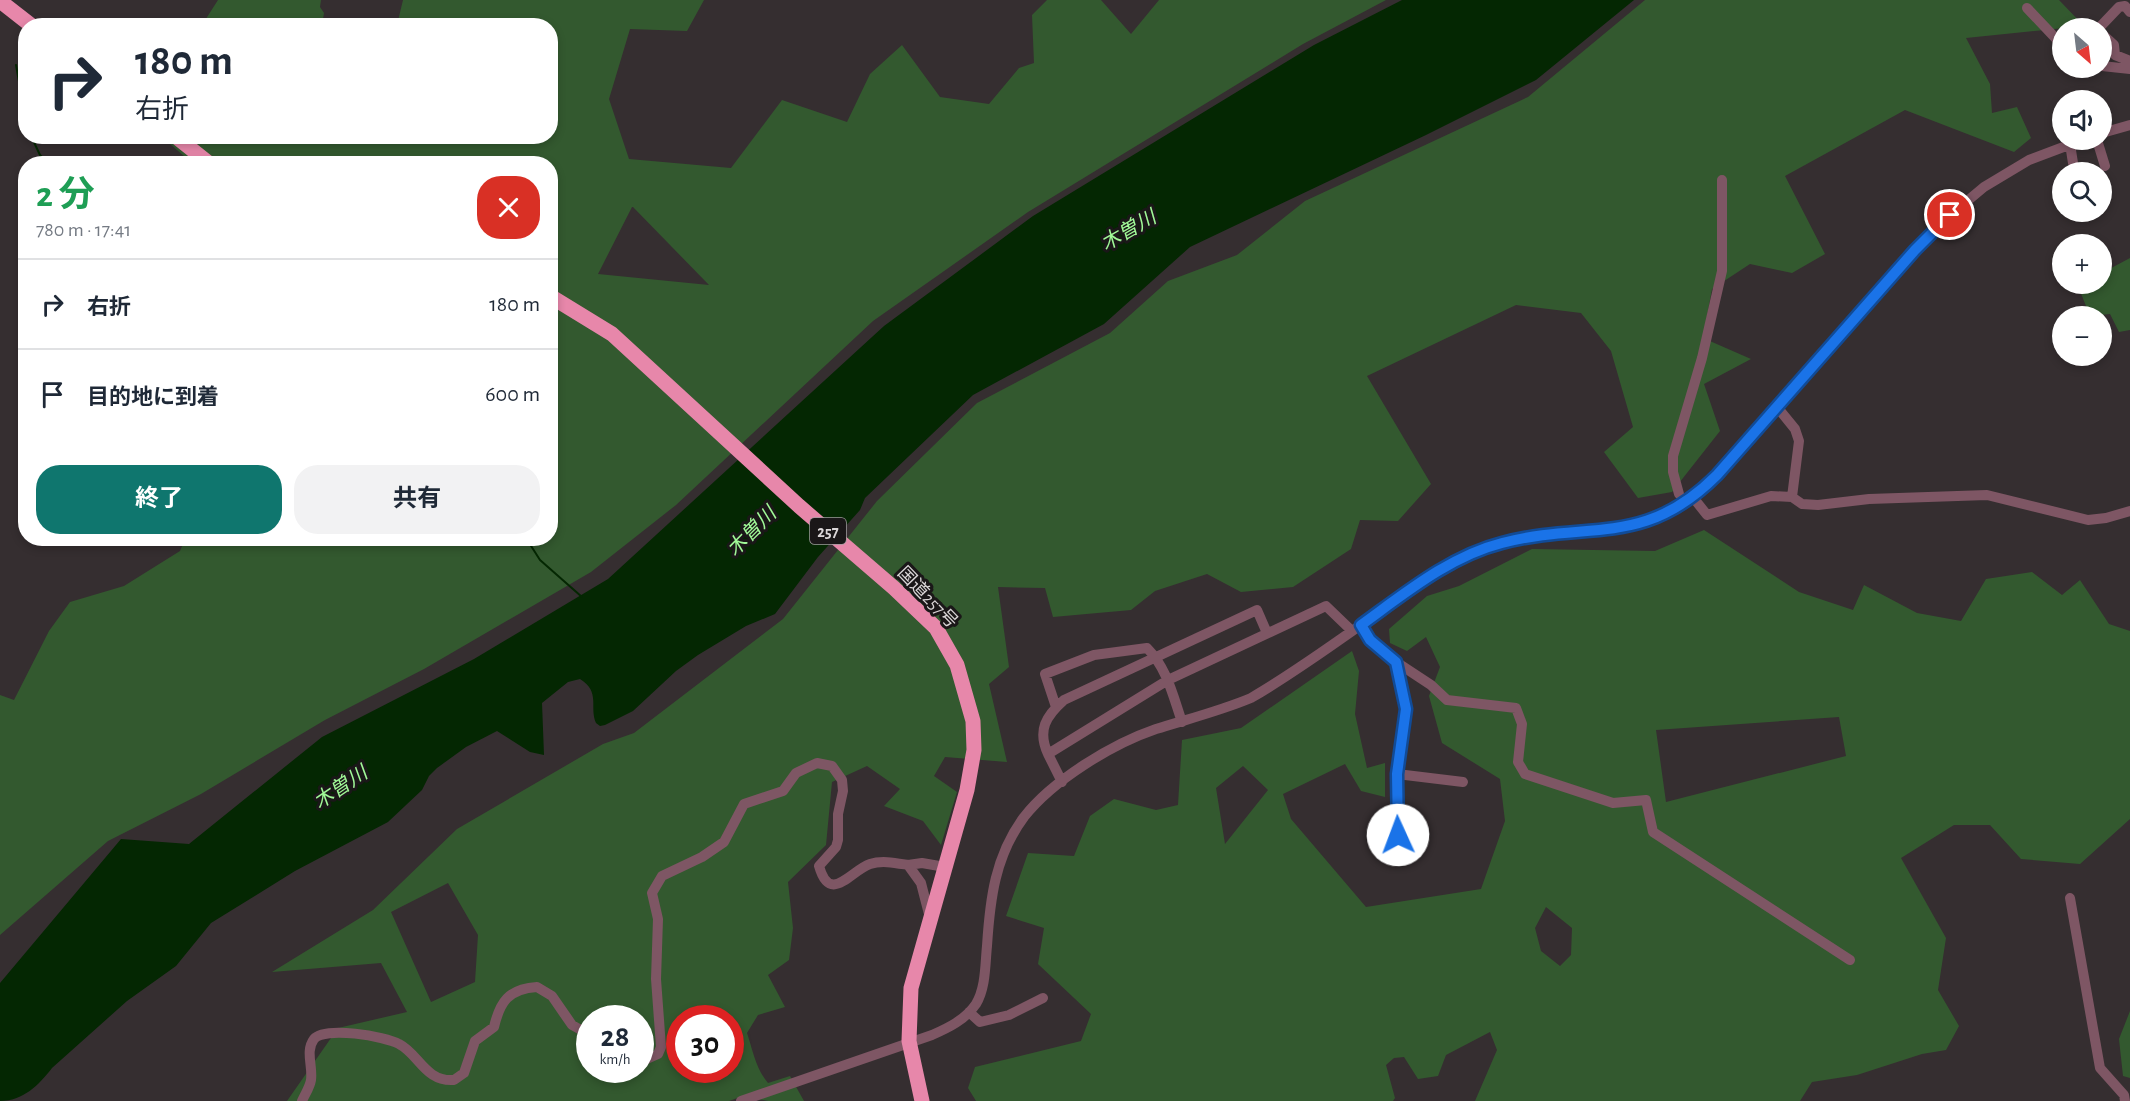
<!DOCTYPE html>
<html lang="ja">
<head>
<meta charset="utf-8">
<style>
	:root { --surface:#fff; --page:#f2f2f3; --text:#1f2937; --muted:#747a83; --line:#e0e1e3; --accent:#0f766e }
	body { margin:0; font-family:"Alegreya Sans","Noto Sans JP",sans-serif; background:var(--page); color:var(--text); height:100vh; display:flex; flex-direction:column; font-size:22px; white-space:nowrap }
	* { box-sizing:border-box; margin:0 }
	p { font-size:20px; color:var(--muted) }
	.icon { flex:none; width:33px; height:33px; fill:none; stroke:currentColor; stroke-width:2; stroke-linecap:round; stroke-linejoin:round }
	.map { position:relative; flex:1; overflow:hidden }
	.sheet { position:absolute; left:18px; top:156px; width:540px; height:390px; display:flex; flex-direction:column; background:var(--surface); border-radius:24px; box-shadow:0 3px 9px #0003 }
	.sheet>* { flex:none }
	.hud { position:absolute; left:18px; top:18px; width:540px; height:126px; border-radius:24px; box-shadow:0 3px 9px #0003; background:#fff; color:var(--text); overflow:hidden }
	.needle { width:39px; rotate:152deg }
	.fabs { position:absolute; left:2052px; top:18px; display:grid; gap:12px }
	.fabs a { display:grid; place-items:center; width:60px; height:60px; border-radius:50%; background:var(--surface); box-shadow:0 3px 9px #0003; font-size:30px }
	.speed { position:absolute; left:576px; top:1005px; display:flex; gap:12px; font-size:30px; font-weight:700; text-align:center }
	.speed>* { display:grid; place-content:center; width:78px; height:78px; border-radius:50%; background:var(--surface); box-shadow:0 3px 9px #0003; line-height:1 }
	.speed small { font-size:15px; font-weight:400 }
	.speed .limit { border:9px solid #d22; background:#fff; color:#111 }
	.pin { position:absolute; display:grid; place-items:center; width:51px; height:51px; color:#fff; margin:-26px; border:3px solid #fff; border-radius:50%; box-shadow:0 2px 6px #0007 }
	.me { position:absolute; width:66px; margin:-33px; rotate:358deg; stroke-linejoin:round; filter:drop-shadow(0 0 4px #0008) }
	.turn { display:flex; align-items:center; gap:21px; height:126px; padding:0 18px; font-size:27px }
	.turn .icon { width:78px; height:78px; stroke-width:2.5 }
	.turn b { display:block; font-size:42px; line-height:51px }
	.round { display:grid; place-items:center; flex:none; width:63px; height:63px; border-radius:24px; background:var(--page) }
	.head { display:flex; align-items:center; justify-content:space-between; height:102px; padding:0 18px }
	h1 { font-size:36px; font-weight:700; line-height:45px; color:#1e9e55 }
	.cta { display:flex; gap:12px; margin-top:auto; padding:12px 18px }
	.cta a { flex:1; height:69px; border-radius:24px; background:var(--accent); color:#fff; font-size:24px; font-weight:700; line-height:69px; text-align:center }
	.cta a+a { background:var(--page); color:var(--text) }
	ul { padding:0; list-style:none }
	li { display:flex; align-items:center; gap:18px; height:90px; padding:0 18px; border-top:2px solid var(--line) }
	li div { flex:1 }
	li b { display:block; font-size:22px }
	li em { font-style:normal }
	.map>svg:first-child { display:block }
	.green { fill:#33592f; fill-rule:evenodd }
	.water { fill:#042702 }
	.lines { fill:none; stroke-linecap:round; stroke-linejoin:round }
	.stream { stroke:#042702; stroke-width:2 }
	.minor { stroke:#7e5664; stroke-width:10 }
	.highway { stroke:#e787aa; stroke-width:15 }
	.route-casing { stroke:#114b97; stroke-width:15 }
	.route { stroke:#1a73e8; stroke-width:10 }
	.labels { text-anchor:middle; stroke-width:6; stroke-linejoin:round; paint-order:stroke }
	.shield { fill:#1a1718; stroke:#a09d9e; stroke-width:1.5 }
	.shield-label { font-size:16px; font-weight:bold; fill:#dad6d7 }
	.street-label { font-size:18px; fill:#dad6d7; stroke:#1a1718 }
	.water-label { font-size:20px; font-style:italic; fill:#a1f998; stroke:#1a1718 }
</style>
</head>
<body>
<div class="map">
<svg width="2130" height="1101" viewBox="0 0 2130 1101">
	<rect width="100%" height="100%" fill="#352e30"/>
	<!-- green -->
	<path class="green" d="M218 0H321L320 7 324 13 322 25H202Z
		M403 0H704L687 31 630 29 609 99 629 159 731 168 782 100 847 122 870 74 902 45 940 97 989 104 1019 68 1034 63 1032 15 1047 0H1101L1131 34 1159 0H1386L1303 44 1028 212 873 321 676 505 591 572 424 669 325 720 201 794 108 841 0 935V695L14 700 49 631 70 602 124 586 180 551 185 539 550 538V164L192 163 162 137 550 136V26L397 25ZM632 207H633L709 285 598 274Z
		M1645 0H2059L2084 26 1966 38 1990 84 1992 113 2017 107 2031 138 2014 152 1905 110 1785 176 1825 254 1792 273 1750 264 1712 289 1703 338 1751 359 1704 384 1720 431 1672 492 1638 498 1604 452 1633 427 1611 351 1581 313 1516 305 1367 376 1431 484 1398 521 1360 520 1351 549 1293 587 1241 592 1207 574 1155 591 1131 610 1053 617 1045 588 998 587 1009 667 989 684 1007 762 945 757 934 776 957 792 941 845 923 821 884 806 900 789 867 766 832 782 826 845 788 882 793 928 789 960 768 975 785 1007 758 1015 747 1033C753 1051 756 1069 768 1083L790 1076 804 1101H768L743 1096 729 1101H287L338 1028 407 1012 381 963 272 972 373 910 457 829 603 744 634 733 783 619 877 501 977 403 1110 333 1168 281 1237 255 1305 201 1528 97ZM448 883 478 935 475 982 431 1002 391 912ZM590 1018H640V1070H590ZM680 1018H730V1070H680Z
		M2130 258V330L2119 332 2110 314 2090 316 2078 286 2102 284V273Z
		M1704 530 1799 592 1853 610 1864 585 1917 613 1961 621 1986 579 2032 572 2062 595 2080 580 2109 624 2130 631V819L2080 864 2021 859 1990 825H1954L1901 858 1946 938 1938 990 1959 1026 1946 1050 1922 1054 1857 1075 1812 1082 1800 1101H1475L1497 1050 1490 1032 1446 1055 1438 1076 1418 1079 1404 1057 1394 1058 1386 1065 1395 1098 1393 1101H976L968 1088 975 1067 1081 1041 1091 1014 1038 964 1044 928 1006 916 1028 853 1074 856 1090 816 1114 799 1156 810 1178 805 1182 740 1241 728 1352 651 1359 671 1355 714 1367 768 1385 763V797L1361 791 1345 764 1283 794 1291 819 1366 907 1481 889 1505 821 1500 779 1442 743 1429 696 1440 667 1426 637 1407 651 1390 643 1389 629 1427 596 1459 586 1532 549 1655 551ZM1839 717 1846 756 1666 802 1656 730ZM1243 766 1268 790 1225 844 1216 788ZM1546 907 1572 928 1571 955 1560 966 1541 951 1535 928Z
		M2130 1011V1078L2123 1076 2119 1039Z"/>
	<!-- water -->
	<path class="water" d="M1402 0H1634L1536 80 1426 135 1190 247 1104 324 973 395 865 498 860 510 818 557 775 614 746 626 698 655 676 671 633 711 605 725 600 726 596 723C589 707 601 692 580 679L568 682 542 703 544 755 530 752 497 731 466 747 437 768 429 776 422 790 388 822 295 871 211 923 176 966 127 1001 52 1068C39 1085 23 1101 0 1101V983L121 839 189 844 322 737 474 659 608 579 884 326 1033 216 1314 45Z"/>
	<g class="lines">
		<!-- stream -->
		<path class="stream" d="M16 65 26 120
			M31 136 40 155 50 164
			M526 538 540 560 582 597"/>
		<!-- minor -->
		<path class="minor" d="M2027 8 2062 45
			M2099 28 2119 7 2125 6 2130 12
			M2102 34 2114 45 2115 55 2130 61
			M2102 66 2130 69
			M2102 133 2130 125
			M2097 140 2105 166
			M2070 144 2073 163
			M1777 407 1795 429 1799 441 1792 497
			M1679 494 1673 472V456L1702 358 1722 271V180
			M1692 496 1707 515 1771 496 1792 497 1802 504 1818 505 1869 499 1987 495 2088 520 2106 518 2130 511
			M1361 625 1370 640 1387 656 1431 685 1447 700 1516 708 1522 724 1518 762 1525 774 1613 803 1646 800 1653 832 1850 960
			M1397 662 1406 709 1397 774 1398 835
			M1056 707 1045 674 1094 655 1147 648C1167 668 1173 696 1182 722
			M1048 754C1037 730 1046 716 1064 700L1257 610 1267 633
			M1397 774 1463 782
			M1062 782 1048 754 1168 680 1326 606 1352 631
			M908 865 922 863 945 867
			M2070 898 2100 1068 2124 1095 2125 1101
			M969 1012 980 1022 1009 1015 1043 998
			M640 1062 658 1054 661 1047 656 979 658 919 652 893 662 876 702 857 724 842 744 804 783 791 796 773 817 763 832 766 842 780 843 791 838 814V840L836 847 819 866C830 905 850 871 870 864 882 860 896 863 908 865L921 883 930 918
			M302 1101C305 1094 310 1087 311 1080 313 1066 305 1051 314 1039 324 1026 385 1036 399 1044 419 1054 425 1082 454 1080L464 1073 475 1041 494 1027C500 1002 508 989 537 987L552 996 572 1025 590 1035
			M741 1101 932 1035C948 1028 965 1020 976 1004 986 987 985 965 987 946 990 899 995 856 1024 817 1053 780 1112 744 1156 729 1188 719 1220 711 1251 698 1301 669 1347 634 1395 601 1428 578 1462 553 1502 543 1589 520 1643 548 1717 475L1935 228 1984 187 2029 160 2082 140"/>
		<!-- highway -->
		<path class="highway" d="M0 1 32 26
			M175 136 210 164
			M550 296 612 334 799 506 894 588 936 628 957 665 973 721 974 750 967 790 911 988 909 1041 922 1101"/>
	</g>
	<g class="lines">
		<!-- route casing -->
		<g class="route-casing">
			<path id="route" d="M1398 835 1397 774 1406 709 1396 662 1370 640 1361 625C1404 594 1450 556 1502 543 1589 520 1643 549 1717 475L1915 250 1950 215"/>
		</g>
		<!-- route -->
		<use href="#route" class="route"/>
	</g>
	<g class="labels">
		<!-- shield labels -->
		<rect class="shield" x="810" y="518" width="36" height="26" rx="4.5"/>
		<g class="shield-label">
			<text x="828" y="537">257</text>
		</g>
		<!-- street labels -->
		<g class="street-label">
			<text transform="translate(928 597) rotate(46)" y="6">国道257号</text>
		</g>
		<!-- water labels -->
		<g class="water-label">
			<text transform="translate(1128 230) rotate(-30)" y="7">木曽川</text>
			<text transform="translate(751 531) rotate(-45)" y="7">木曽川</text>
			<text transform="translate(340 787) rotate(-34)" y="7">木曽川</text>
		</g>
	</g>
</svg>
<div class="fabs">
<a><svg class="needle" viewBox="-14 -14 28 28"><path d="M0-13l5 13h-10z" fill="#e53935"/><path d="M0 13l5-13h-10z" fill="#747a83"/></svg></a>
<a><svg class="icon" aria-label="sound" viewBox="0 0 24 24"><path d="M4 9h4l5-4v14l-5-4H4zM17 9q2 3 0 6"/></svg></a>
<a><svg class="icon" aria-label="search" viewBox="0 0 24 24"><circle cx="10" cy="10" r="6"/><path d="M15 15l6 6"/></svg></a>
<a>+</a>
<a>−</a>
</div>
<div class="speed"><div>28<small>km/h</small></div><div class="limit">30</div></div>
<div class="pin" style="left:1950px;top:215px;background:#d93025"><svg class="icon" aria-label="arrive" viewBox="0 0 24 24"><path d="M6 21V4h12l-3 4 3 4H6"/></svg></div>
<svg class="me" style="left:1398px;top:835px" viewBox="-20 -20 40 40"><circle r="19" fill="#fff"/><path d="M0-13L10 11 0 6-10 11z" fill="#1a73e8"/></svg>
<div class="hud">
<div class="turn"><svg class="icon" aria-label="right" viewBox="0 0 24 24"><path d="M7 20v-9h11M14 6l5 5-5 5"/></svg><div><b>180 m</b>右折</div></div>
</div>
<section class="sheet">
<div class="head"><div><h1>2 分</h1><p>780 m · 17:41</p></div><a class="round" style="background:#d93025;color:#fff"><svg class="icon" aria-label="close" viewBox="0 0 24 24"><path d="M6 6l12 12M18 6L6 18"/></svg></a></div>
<ul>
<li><svg class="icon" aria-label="right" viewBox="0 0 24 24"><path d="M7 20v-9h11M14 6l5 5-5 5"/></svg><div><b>右折</b></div><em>180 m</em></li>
<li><svg class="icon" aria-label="arrive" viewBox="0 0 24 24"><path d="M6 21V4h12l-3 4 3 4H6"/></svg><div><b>目的地に到着</b></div><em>600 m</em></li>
</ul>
<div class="cta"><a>終了</a><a>共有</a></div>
</section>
</div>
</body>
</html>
